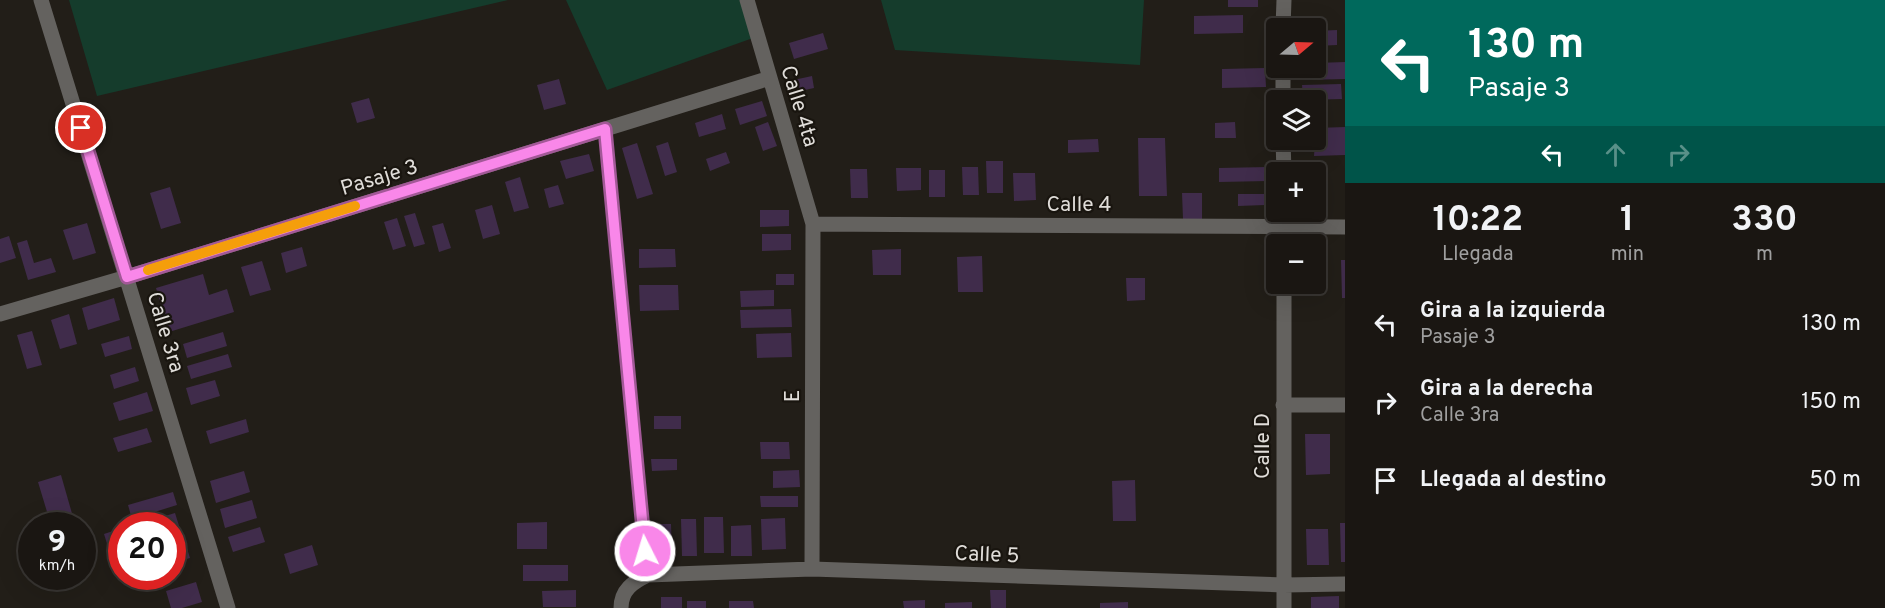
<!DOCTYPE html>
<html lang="es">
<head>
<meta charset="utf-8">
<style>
	:root { --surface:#1a1612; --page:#231f1b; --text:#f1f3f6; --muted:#9f9f9f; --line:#383532 }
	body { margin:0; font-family:Overpass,sans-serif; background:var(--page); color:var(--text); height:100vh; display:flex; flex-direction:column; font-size:22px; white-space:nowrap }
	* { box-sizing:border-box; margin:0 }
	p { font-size:20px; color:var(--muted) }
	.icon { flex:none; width:33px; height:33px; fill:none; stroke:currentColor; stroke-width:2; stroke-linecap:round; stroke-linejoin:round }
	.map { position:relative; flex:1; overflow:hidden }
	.side { display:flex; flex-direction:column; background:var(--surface); width:540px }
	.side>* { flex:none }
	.hud { background:#00695c; color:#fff; overflow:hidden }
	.needle { width:39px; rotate:71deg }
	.controls { position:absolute; left:1266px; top:18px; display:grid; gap:12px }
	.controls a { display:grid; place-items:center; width:60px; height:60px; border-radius:6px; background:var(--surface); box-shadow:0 6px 24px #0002,0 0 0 2px var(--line); font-size:30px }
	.speed { position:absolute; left:18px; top:512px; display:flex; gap:12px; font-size:30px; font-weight:700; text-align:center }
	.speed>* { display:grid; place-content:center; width:78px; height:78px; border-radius:50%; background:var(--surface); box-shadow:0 6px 24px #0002,0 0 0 2px var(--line); line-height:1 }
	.speed small { font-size:15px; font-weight:400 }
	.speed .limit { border:9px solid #d22; background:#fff; color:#111 }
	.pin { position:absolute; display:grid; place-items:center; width:51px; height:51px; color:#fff; margin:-26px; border:3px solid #fff; border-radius:50%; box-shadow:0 2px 6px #0007 }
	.me { position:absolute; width:66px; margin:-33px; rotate:355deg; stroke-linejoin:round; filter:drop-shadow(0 0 4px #0008) }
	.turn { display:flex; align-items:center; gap:21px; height:126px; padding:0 24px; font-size:27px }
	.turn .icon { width:78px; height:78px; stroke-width:2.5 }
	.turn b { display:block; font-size:42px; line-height:51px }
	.lanes { display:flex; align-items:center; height:57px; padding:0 24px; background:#0003; justify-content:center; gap:30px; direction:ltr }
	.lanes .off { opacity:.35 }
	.eta { display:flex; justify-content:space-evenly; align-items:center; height:102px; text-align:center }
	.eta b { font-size:36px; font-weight:700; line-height:42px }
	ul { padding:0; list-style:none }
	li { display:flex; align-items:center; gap:18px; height:78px; padding:0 24px }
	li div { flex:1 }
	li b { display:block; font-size:22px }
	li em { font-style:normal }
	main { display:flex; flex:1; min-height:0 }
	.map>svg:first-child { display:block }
	.green { fill:#153c2c }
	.building { fill:#402c4b }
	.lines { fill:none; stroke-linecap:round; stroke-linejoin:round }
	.service { stroke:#64625f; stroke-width:10 }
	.minor { stroke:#64625f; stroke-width:15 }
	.route-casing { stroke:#a25897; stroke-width:15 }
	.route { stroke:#f987e9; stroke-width:10 }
	.slow { stroke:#f59e0b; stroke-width:10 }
	.labels { text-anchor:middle; stroke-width:4.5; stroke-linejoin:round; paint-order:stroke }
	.street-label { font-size:21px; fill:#e0ddd9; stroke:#19150f }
</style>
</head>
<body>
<main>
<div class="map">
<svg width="1345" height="608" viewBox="0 0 1345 608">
	<rect width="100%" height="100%" fill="#221e18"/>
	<!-- green -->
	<path class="green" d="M69 0H508L97 96Z
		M566 0H741L753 38 607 90Z
		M881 0H1144L1140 65 895 50Z"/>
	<!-- building -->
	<path class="building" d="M1228 0H1258V7H1228Z
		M1243 15V33L1194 34V16Z
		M1337 30V45L1316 46V31Z
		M823 33 828 49 794 59 789 43Z
		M1345 62V79L1303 80V68H1316V63Z
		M1265 68 1266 87 1222 88V69Z
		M812 76 814 88 791 93 789 81Z
		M559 79 566 104 544 110 537 85Z
		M1341 84 1342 99 1303 100 1302 85Z
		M369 98 375 118 357 123 351 103Z
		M762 101 767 116 740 125 735 109Z
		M722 114 726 129 699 137 695 123Z
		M768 122 777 146 763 151 755 127Z
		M1235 122 1236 138H1215V123Z
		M1345 127V155L1314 156 1316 128Z
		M1138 138H1165L1167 196H1139Z
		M1098 139 1099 152 1068 153V140Z
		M668 142 677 172 665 176 656 146Z
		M637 143 653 194 637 199 622 148Z
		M726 152 730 163 710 171 706 159Z
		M589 154 594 171 566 179 560 161Z
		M986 161H1003V193H987Z
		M962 167H978L979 195H963Z
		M1268 167V181L1219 182V168Z
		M896 168H921V190L897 191Z
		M850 169H867L868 198H851Z
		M929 170H945V197H929Z
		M1013 173H1035L1036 200 1014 201Z
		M520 177 529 208 514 212 505 182Z
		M1316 180H1326V215H1303V212H1316Z
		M558 185 564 204 549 208 544 189Z
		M170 187 181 223 161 229 150 193Z
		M1182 193H1202V219H1183Z
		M1238 194H1265V205L1238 206Z
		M492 205 500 234 483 239 475 210Z
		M760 210H789V226L760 227Z
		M415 213 425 244 414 247 404 216Z
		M397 218 406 246 393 250 384 222Z
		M87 223 96 253 73 260 63 230Z
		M443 223 451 248 439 252 432 226Z
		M762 234H791V250L762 251Z
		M9 236 16 258 0 263V239Z
		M27 240 34 263 51 258 56 272 28 280 17 243Z
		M302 247 307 266 286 273 281 253Z
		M639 249H675L676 267 639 268Z
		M901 249V275H873L872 250Z
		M982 256 983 292H958L957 257Z
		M1341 260H1345V298H1342Z
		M262 261 271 290 250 296 241 267Z
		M203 274 209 295 227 289 234 312 169 332 156 288Z
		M776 274H794V285H776Z
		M1126 278H1145V300L1127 301Z
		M639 285H678L679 310 640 311Z
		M774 290V306L741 307 740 291Z
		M114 298 120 320 88 330 82 308Z
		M791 309 792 327 741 328 740 310Z
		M69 314 77 344 60 349 51 320Z
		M32 331 42 365 27 369 17 335Z
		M223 332 227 346 187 358 183 344Z
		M791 333 792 357 757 358 756 334Z
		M129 336 132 349 105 357 101 344Z
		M228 354 232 367 191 379 187 366Z
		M135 367 139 381 114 389 110 375Z
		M215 380 220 396 191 405 186 388Z
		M147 392 153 411 119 421 113 403Z
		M654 416H681V429H654Z
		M246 419 249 432 210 444 206 431Z
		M147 428 152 442 118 452 113 438Z
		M1305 434H1330V474L1306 475Z
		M760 442H789L790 459H761Z
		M651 459H677V470L652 471Z
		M799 470 800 487 773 488V471Z
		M244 471 250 492 216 503 210 481Z
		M61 475 75 524 72 525H51L38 482Z
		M1135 480 1136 521H1113L1112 481Z
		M173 492 177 505 132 519 128 505Z
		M760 496H798V507H761Z
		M252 500 257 518 225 528 220 509Z
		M175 513 180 529 172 531V525H135Z
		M704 517H723L724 553H704Z
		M785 518 786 549 762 550 761 519Z
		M681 519H696L697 556H682Z
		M547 522V549H517V523Z
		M1340 523H1345V562H1341Z
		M653 524H671L672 552H654Z
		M751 525 752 556H731V526Z
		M260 527 265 542 233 552 228 537Z
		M122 528V546L109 550 104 534Z
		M1306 529H1328L1329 565H1307Z
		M184 539 190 558 172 563V542Z
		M312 545 318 565 290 574 284 554Z
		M523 565H568V581H523Z
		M196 582 202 602 182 608H171L166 591Z
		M576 590V607H543L542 591Z
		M990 590H1006V608H991Z
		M1339 596V608H1311V597Z
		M661 597H682V608H661Z
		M925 600V608H904L903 601Z
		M687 601H706V608H687Z
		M729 601H753L754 608H729Z
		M972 602V608H945V603Z
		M1128 602V608H1100V603Z"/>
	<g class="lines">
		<!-- service -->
		<path class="service" d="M605 129 648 575"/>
		<!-- minor -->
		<path class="minor" d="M41 0 228 608
			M747 0 813 224 812 569
			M1283 28 1284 0
			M1283 100V68
			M1283 140 1284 172
			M1284 212V244
			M813 224 1345 227
			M0 314 127 277 770 78
			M1283 405H1345
			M621 608C621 590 633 582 648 575L812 569 1284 585 1345 584
			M1284 608V284"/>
	</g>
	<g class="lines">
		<!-- route casing -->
		<g class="route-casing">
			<path id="route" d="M81 128 127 277 605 129 645 551"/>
		</g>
		<!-- route -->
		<use href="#route" class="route"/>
		<!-- slow -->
		<path class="slow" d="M148 270 355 206"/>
	</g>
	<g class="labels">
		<!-- street labels -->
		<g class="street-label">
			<text transform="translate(800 106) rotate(73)" y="7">Calle 4ta</text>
			<text transform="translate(379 177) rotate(-17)" y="7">Pasaje 3</text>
			<text x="1079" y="211">Calle 4</text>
			<text transform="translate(166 332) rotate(73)" y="7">Calle 3ra</text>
			<text transform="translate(792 396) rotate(-90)" y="7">E</text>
			<text transform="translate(1262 446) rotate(-90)" y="7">Calle D</text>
			<text transform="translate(987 554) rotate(2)" y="7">Calle 5</text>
		</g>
	</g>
</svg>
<div class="controls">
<a><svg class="needle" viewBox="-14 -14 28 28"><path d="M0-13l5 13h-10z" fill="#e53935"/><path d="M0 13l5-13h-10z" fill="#9f9f9f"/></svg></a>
<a><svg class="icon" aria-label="layers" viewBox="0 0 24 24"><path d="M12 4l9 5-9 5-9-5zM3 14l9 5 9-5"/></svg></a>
<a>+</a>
<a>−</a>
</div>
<div class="speed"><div>9<small>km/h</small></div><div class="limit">20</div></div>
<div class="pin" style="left:81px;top:128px;background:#d93025"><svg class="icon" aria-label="arrive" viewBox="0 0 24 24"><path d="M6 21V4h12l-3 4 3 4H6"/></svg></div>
<svg class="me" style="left:645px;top:551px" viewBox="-20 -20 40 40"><circle r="17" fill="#f987e9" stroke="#fff" stroke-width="3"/><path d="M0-11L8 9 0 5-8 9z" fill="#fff"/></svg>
</div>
<section class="side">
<div class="hud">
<div class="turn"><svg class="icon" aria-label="left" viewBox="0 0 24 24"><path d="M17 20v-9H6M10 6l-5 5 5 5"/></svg><div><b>130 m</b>Pasaje 3</div></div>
<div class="lanes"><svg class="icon" aria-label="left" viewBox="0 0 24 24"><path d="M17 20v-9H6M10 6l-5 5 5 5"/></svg><svg class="icon off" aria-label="ahead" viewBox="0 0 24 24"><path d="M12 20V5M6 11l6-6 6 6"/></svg><svg class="icon off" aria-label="right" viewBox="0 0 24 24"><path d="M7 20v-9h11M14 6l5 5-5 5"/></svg></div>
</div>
<div class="eta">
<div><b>10:22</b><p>Llegada</p></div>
<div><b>1</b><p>min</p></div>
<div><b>330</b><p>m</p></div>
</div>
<ul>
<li><svg class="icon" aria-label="left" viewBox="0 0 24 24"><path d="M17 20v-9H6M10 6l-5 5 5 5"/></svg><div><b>Gira a la izquierda</b><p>Pasaje 3</p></div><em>130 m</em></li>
<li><svg class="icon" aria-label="right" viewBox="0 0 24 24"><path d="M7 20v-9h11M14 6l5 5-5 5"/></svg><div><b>Gira a la derecha</b><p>Calle 3ra</p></div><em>150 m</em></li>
<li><svg class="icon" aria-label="arrive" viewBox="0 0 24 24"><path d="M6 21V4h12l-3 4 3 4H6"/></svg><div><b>Llegada al destino</b></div><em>50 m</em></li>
</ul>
</section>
</main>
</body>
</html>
